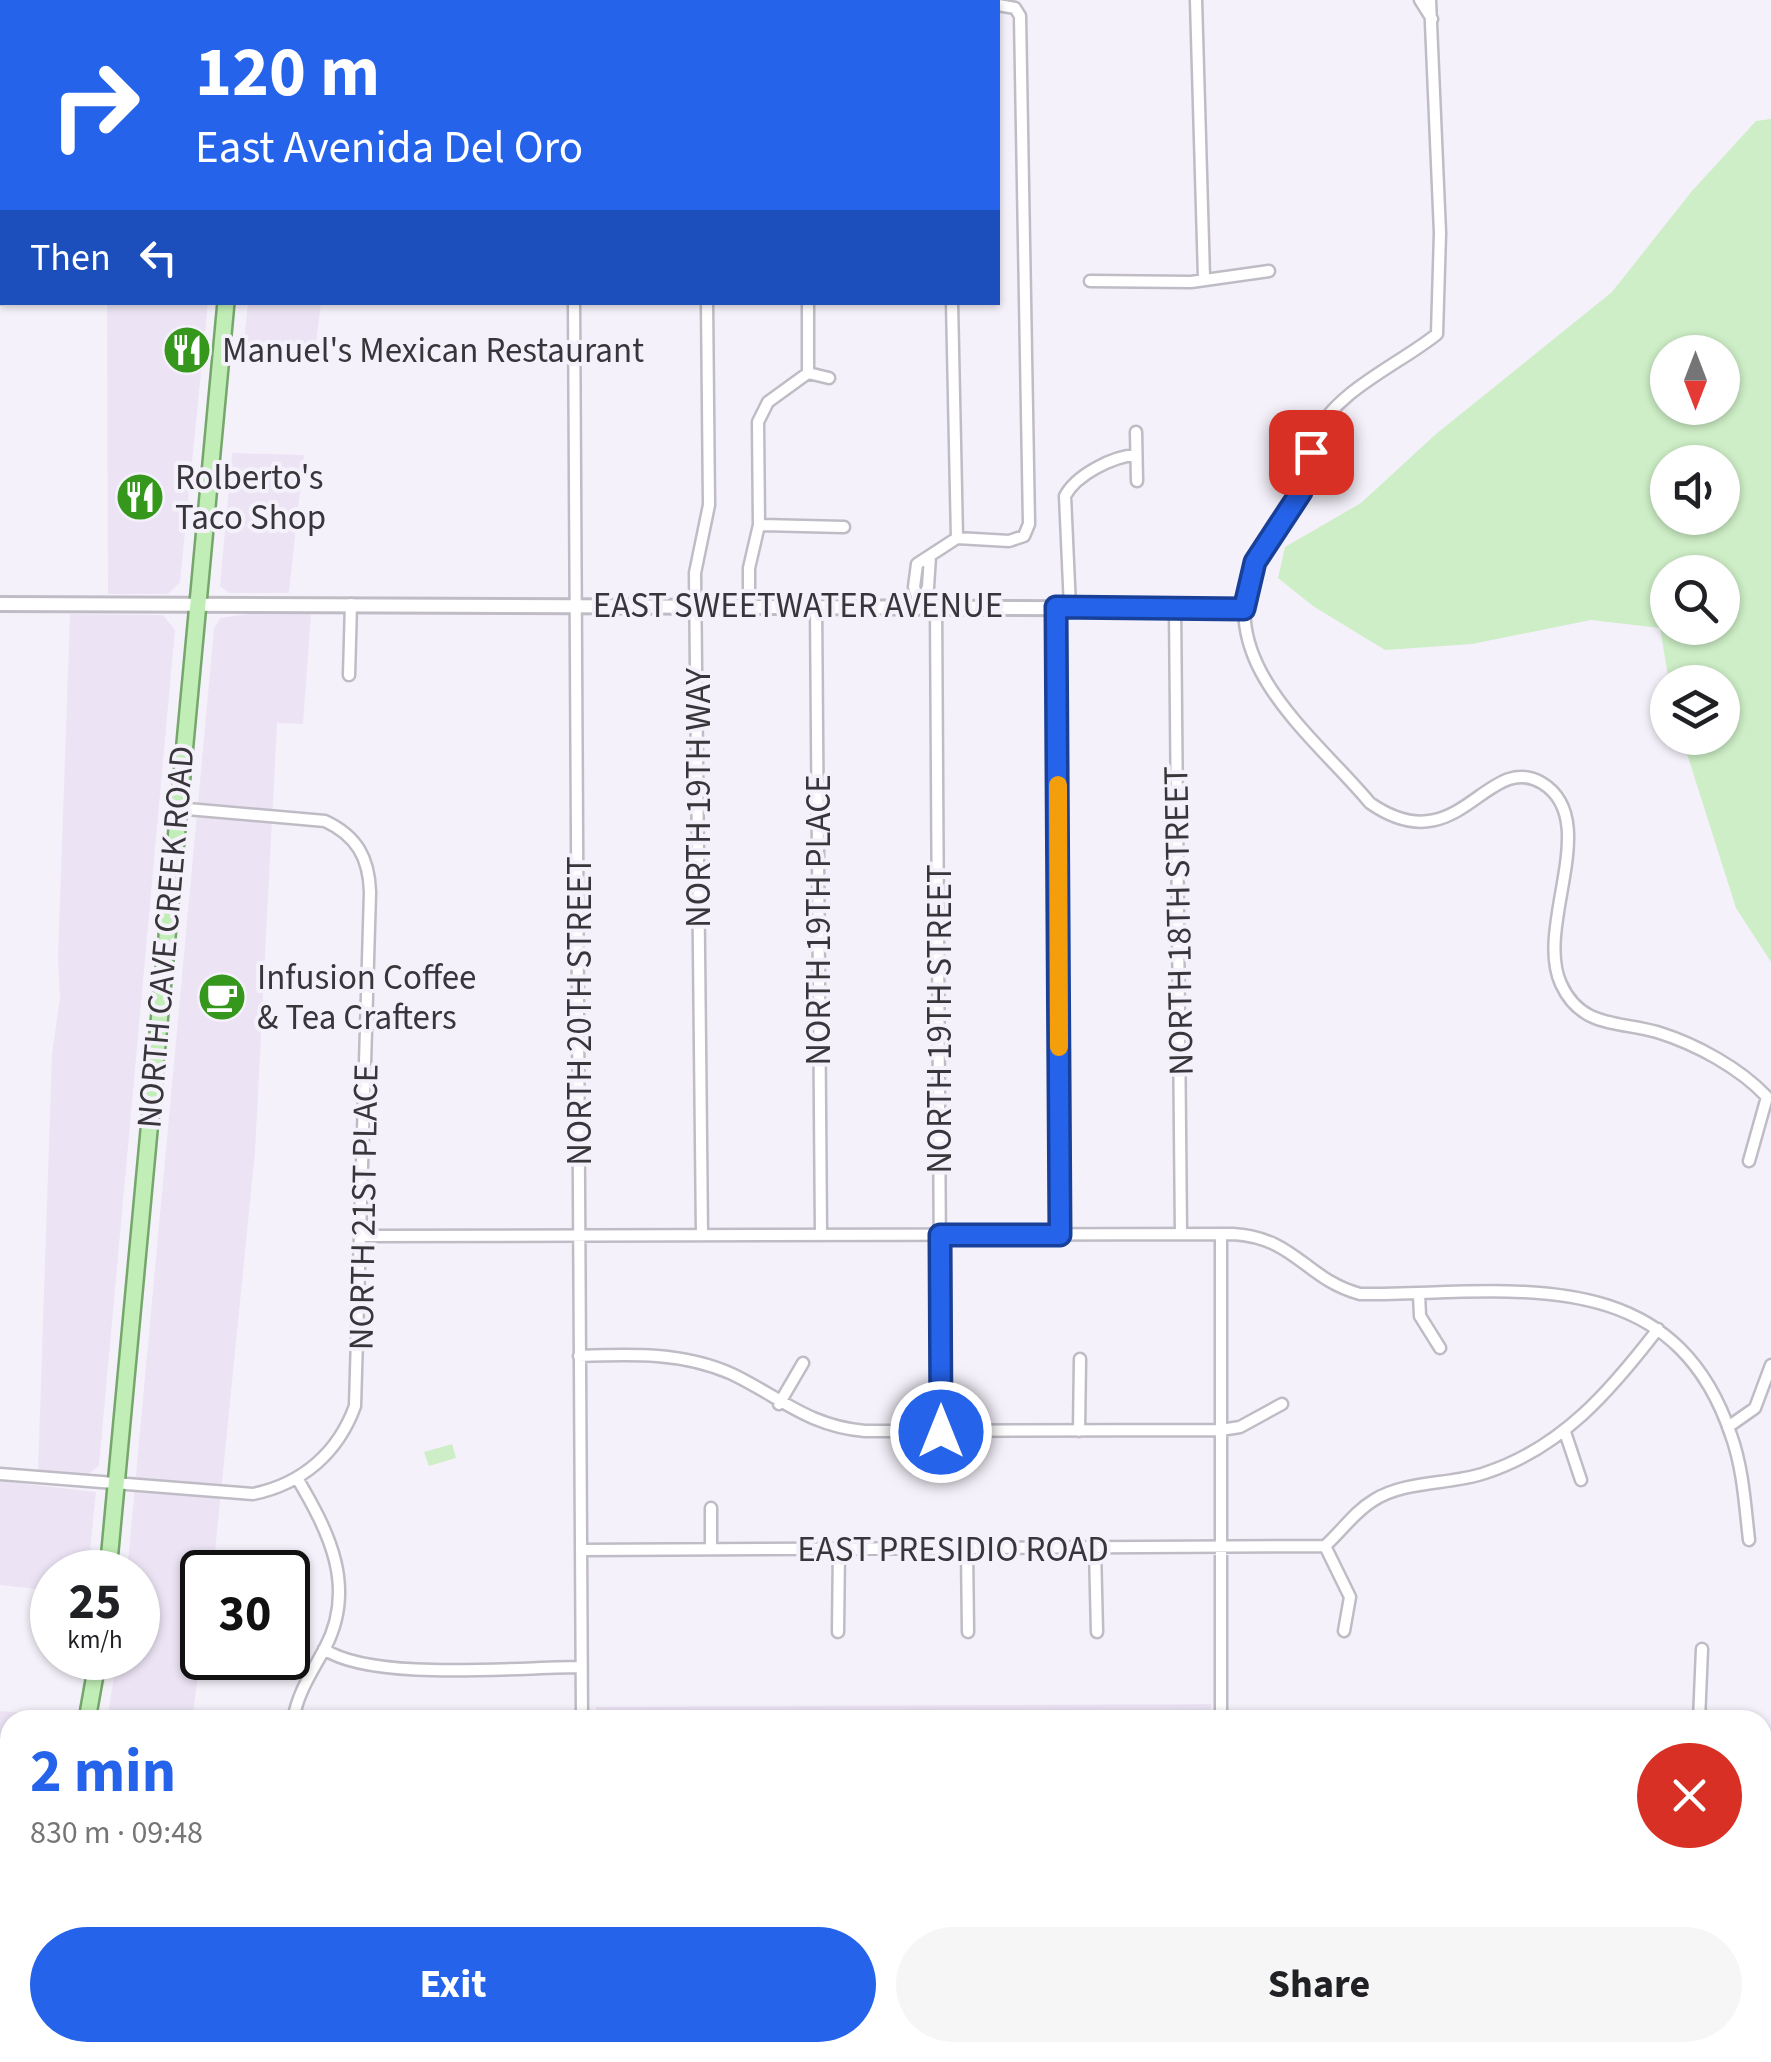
<!DOCTYPE html>
<html lang="en">
<head>
<meta charset="utf-8">
<style>
	:root { --surface:#fff; --page:#f6f6f6; --text:#202124; --muted:#757577; --accent:#2563eb }
	body { margin:0; font-family:"Source Sans 3",sans-serif; background:var(--page); color:var(--text); height:100vh; display:flex; flex-direction:column; font-size:38px; white-space:nowrap }
	* { box-sizing:border-box; margin:0 }
	p { font-size:32px; color:var(--muted) }
	.icon { flex:none; width:55px; height:55px; fill:none; stroke:currentColor; stroke-width:2; stroke-linecap:round; stroke-linejoin:round }
	.map { position:relative; flex:1; overflow:hidden }
	.panel { position:absolute; left:0px; top:1710px; width:1772px; height:352px; display:flex; flex-direction:column; background:var(--surface); border-radius:30px 30px 0 0; box-shadow:0 2px 8px #0004 }
	.panel>* { flex:none }
	.guide { position:absolute; left:0px; top:0px; width:1000px; height:305px; box-shadow:0 2px 8px #0004; background:#2563eb; color:#fff; overflow:hidden }
	.needle { width:65px; rotate:180deg }
	.buttons { position:absolute; left:1650px; top:335px; display:grid; gap:20px }
	.buttons a { display:grid; place-items:center; width:90px; height:90px; border-radius:50%; background:var(--surface); box-shadow:0 2px 8px #0004; font-size:50px }
	.speed { position:absolute; left:30px; top:1550px; display:flex; gap:20px; font-size:50px; font-weight:700; text-align:center }
	.speed>* { display:grid; place-content:center; width:130px; height:130px; border-radius:50%; background:var(--surface); box-shadow:0 2px 8px #0004; line-height:1 }
	.speed small { font-size:25px; font-weight:400 }
	.speed .limit { border:5px solid #111; border-radius:15px; background:#fff; color:#111 }
	.pin { position:absolute; display:grid; place-items:center; width:85px; height:85px; color:#fff; margin:-42px; border-radius:20px; box-shadow:0 5px 15px #0006 }
	.me { position:absolute; width:110px; margin:-55px; rotate:0deg; stroke-linejoin:round; filter:drop-shadow(0 0 8px #0008) }
	.turn { display:flex; align-items:center; gap:35px; height:210px; padding:0 30px; font-size:45px }
	.turn .icon { width:130px; height:130px; stroke-width:2.5 }
	.turn b { display:block; font-size:70px; line-height:85px }
	.then { display:flex; align-items:center; height:95px; padding:0 30px; background:#0003; gap:20px; font-size:38px }
	.round { display:grid; place-items:center; flex:none; width:105px; height:105px; border-radius:52px; background:var(--page) }
	.headline { display:flex; align-items:center; justify-content:space-between; height:170px; padding:0 30px }
	h1 { font-size:60px; font-weight:700; line-height:75px; color:var(--accent) }
	.button { display:flex; gap:20px; margin-top:auto; padding:20px 30px }
	.button a { flex:1; height:115px; border-radius:60px; background:var(--accent); color:#fff; font-size:40px; font-weight:700; line-height:115px; text-align:center }
	.button a+a { background:var(--page); color:var(--text) }
	.map>svg:first-child { display:block }
	.built { fill:#ece4f5 }
	.green { fill:#cdeec6; fill-rule:evenodd }
	.lines { fill:none; stroke-linecap:round; stroke-linejoin:round }
	.minor-casing { stroke:#c0bcc5; stroke-width:15 }
	.tertiary-casing { stroke:#c0bcc5; stroke-width:18 }
	.primary-casing { stroke:#75a66b; stroke-width:20 }
	.minor { stroke:#fff; stroke-width:10 }
	.tertiary { stroke:#fff; stroke-width:12 }
	.primary { stroke:#c0eeb6; stroke-width:15 }
	.route-casing { stroke:#184099; stroke-width:25 }
	.route { stroke:#2563eb; stroke-width:18 }
	.slow { stroke:#f59e0b; stroke-width:18 }
	.labels { text-anchor:middle; stroke-width:8; stroke-linejoin:round; paint-order:stroke }
	.poi-label { font-size:35px; fill:#38363a; stroke:#f5f1fa; text-anchor:start }
	.street-label { font-size:35px; fill:#38363a; stroke:#f5f1fa }
</style>
</head>
<body>
<div class="map">
<svg width="1771" height="2062" viewBox="0 0 1771 2062">
	<rect width="100%" height="100%" fill="#f5f1fa"/>
	<!-- built -->
	<path class="built" d="M278 0H563V2H277Z
		M107 303H208L180 582 168 594H108Z
		M248 303H321L314 360 242 357Z
		M232 453 304 455 289 593H229L220 586Z
		M70 614 163 615 175 630 99 1466 88 1474 38 1471 52 1054 60 997 58 957Z
		M248 614H311L303 724 277 723 255 1152 214 1562 212 1572H202V1644L192 1720H107L117 1658H138V1572H127L214 629 220 618Z
		M0 1481 96 1492 88 1572H52V1591L0 1585Z
		M1211 1704V1720H597L596 1707Z
		M0 1711 69 1717 10 1720V1922L0 1918Z
		M24 2053V2052L134 2053 131 2062H21Z"/>
	<!-- green -->
	<path class="green" d="M1771 119V962L1736 908 1682 738H1722V682H1669L1660 628 1591 620 1472 644 1385 650 1313 606 1278 578 1285 547 1361 503 1436 434 1612 292 1692 191 1756 121ZM1668 352H1722V408H1668ZM1668 462H1722V518H1668ZM1668 572H1722V628H1668Z
		M452 1444 456 1458 429 1466 424 1452Z"/>
	<g class="lines">
		<!-- minor casing -->
		<g class="minor-casing">
			<path id="minor" d="M572 0V2
				M704 0V2
				M756 0V2
				M1196 0 1204 278
				M1420 0 1432 19
				M1430 0 1440 233 1437 334C1400 364 1335 391 1315 436 1305 460 1306 486 1293 509 1282 528 1263 545 1254 565 1212 662 1315 737 1370 803 1459 865 1486 750 1542 783 1603 820 1534 926 1561 984 1581 1028 1618 1021 1657 1032 1696 1044 1740 1068 1767 1097L1749 1161
				M977 2V0
				M1090 281 1191 282 1269 271
				M0 298H2
				M574 302 582 1720
				M808 373 829 378
				M1136 432 1137 481
				M759 525 844 527
				M957 538 1009 541 1024 536 1029 524 1020 16 1015 8 998 5
				M749 604V568L759 525 758 422 768 402 808 373V302
				M816 605 821 1235
				M920 606 914 587 917 564 957 538 952 302
				M920 606 928 587 930 556
				M936 606 941 1432
				M1056 607 1060 1235
				M1070 607 1065 496C1076 475 1113 456 1136 455
				M1175 608 1181 1234
				M349 675 351 604
				M1221 1234V1720
				M702 1235 695 573 709 505 707 302
				M362 1236 1233 1234C1296 1238 1305 1279 1360 1294 1507 1295 1671 1257 1731 1435 1743 1468 1745 1505 1749 1540
				M1419 1294 1420 1316 1440 1348
				M579 1356C632 1354 683 1352 732 1374 780 1397 808 1426 865 1431L1221 1430 1240 1427 1282 1404
				M779 1404 803 1363
				M1728 1427 1755 1408 1771 1365
				M1079 1431 1080 1359
				M1565 1432 1581 1480
				M0 1474 253 1494C302 1484 338 1453 355 1406L370 892C369 858 357 836 325 821L176 808
				M1325 1546C1342 1531 1354 1512 1374 1500 1406 1480 1450 1485 1485 1473 1562 1448 1611 1390 1658 1329
				M1325 1546 1350 1597 1344 1631
				M711 1549V1508
				M967 1549 968 1632
				M1095 1549 1097 1632
				M581 1550 1325 1546
				M838 1632 839 1549
				M324 1649C372 1682 519 1667 581 1667
				M293 1720C298 1692 312 1672 325 1648 357 1587 329 1532 297 1478
				M1699 1720 1702 1649
				M0 1862H10
				M585 2052V2062
				M718 2052V2062
				M1221 2052V2062
				M199 2062 202 2052
				M334 2062 336 2052
				M986 2062 987 2052
				M1647 2062 1648 2052"/>
		</g>
		<!-- tertiary casing -->
		<g class="tertiary-casing">
			<path id="tertiary" d="M0 604 1244 609
				M1567 2062 1569 2052"/>
		</g>
		<!-- primary casing -->
		<g class="primary-casing">
			<path id="primary" d="M259 2V0
				M108 1572 226 302
				M87 1720 98 1658
				M2 2062 10 2032"/>
		</g>
		<!-- minor -->
		<use href="#minor" class="minor"/>
		<!-- tertiary -->
		<use href="#tertiary" class="tertiary"/>
		<!-- primary -->
		<use href="#primary" class="primary"/>
	</g>
	<g class="lines">
		<!-- route casing -->
		<g class="route-casing">
			<path id="route" d="M941 1432 940 1235H1060L1056 607 1244 609 1255 562 1301 492 1311 452"/>
		</g>
		<!-- route -->
		<use href="#route" class="route"/>
		<!-- slow -->
		<path class="slow" d="M1058 785 1059 1047"/>
	</g>
	<!-- icons -->
	<defs>
		<g id="restaurant-disc" transform="scale(2.5)"><circle r="9.5" fill="#35981c" stroke="#f5f1fa"/><path d="M-5-6h1v4h1v-4h1v4h1v-4h1v5L-1.5 .5V6h-2V.5L-5-1ZM5-6V6H3V1.5H1.5Q1.5-4 5-6Z" fill="#fff"/></g>
		<g id="cafe-disc" transform="scale(2.5)"><circle r="9.5" fill="#35981c" stroke="#f5f1fa"/><path d="M-5.5-4.5H6V0H3Q3 3.5 0 3.5H-2.5Q-5.5 3.5-5.5 0ZM3-3.2v2h1.7v-2ZM-6 4.5H4V6H-6Z" fill="#fff"/></g>
	</defs>
	<g fill-rule="evenodd">
		<use href="#restaurant-disc" x="187" y="350"/>
		<use href="#restaurant-disc" x="140" y="497"/>
		<use href="#cafe-disc" x="222" y="997"/>
	</g>
	<g class="labels">
		<!-- poi labels -->
		<g class="poi-label">
			<text x="222" y="362">Manuel's Mexican Restaurant</text>
			<text x="175" y="489">Rolberto's<tspan x="175" dy="40">Taco Shop</tspan></text>
			<text x="257" y="989">Infusion Coffee<tspan x="257" dy="40">&amp; Tea Crafters</tspan></text>
		</g>
		<!-- street labels -->
		<g class="street-label">
			<text x="798" y="617">EAST SWEETWATER AVENUE</text>
			<text transform="translate(698 798) rotate(-90)" y="12">NORTH 19TH WAY</text>
			<text transform="translate(818 920) rotate(-90)" y="12">NORTH 19TH PLACE</text>
			<text transform="translate(1178 921) rotate(-91)" y="12">NORTH 18TH STREET</text>
			<text transform="translate(165 937) rotate(-85)" y="12">NORTH CAVE CREEK ROAD</text>
			<text transform="translate(579 1011) rotate(-90)" y="12">NORTH 20TH STREET</text>
			<text transform="translate(939 1019) rotate(-90)" y="12">NORTH 19TH STREET</text>
			<text transform="translate(363 1207) rotate(-89)" y="12">NORTH 21ST PLACE</text>
			<text x="953" y="1561">EAST PRESIDIO ROAD</text>
		</g>
	</g>
</svg>
<div class="buttons">
<a><svg class="needle" viewBox="-14 -14 28 28"><path d="M0-13l5 13h-10z" fill="#e53935"/><path d="M0 13l5-13h-10z" fill="#757577"/></svg></a>
<a><svg class="icon" aria-label="sound" viewBox="0 0 24 24"><path d="M4 9h4l5-4v14l-5-4H4zM17 9q2 3 0 6"/></svg></a>
<a><svg class="icon" aria-label="search" viewBox="0 0 24 24"><circle cx="10" cy="10" r="6"/><path d="M15 15l6 6"/></svg></a>
<a><svg class="icon" aria-label="layers" viewBox="0 0 24 24"><path d="M12 4l9 5-9 5-9-5zM3 14l9 5 9-5"/></svg></a>
</div>
<div class="speed"><div>25<small>km/h</small></div><div class="limit">30</div></div>
<div class="pin" style="left:1311px;top:452px;background:#d93025"><svg class="icon" aria-label="arrive" viewBox="0 0 24 24"><path d="M6 21V4h12l-3 4 3 4H6"/></svg></div>
<svg class="me" style="left:941px;top:1432px" viewBox="-20 -20 40 40"><circle r="17" fill="#2563eb" stroke="#fff" stroke-width="3"/><path d="M0-11L8 9 0 5-8 9z" fill="#fff"/></svg>
<div class="guide">
<div class="turn"><svg class="icon" aria-label="right" viewBox="0 0 24 24"><path d="M7 20v-9h11M14 6l5 5-5 5"/></svg><div><b>120 m</b>East Avenida Del Oro</div></div>
<div class="then">Then<svg class="icon" aria-label="left" viewBox="0 0 24 24"><path d="M17 20v-9H6M10 6l-5 5 5 5"/></svg></div>
</div>
<section class="panel">
<div class="headline"><div><h1>2 min</h1><p>830 m · 09:48</p></div><a class="round" style="background:#d93025;color:#fff"><svg class="icon" aria-label="close" viewBox="0 0 24 24"><path d="M6 6l12 12M18 6L6 18"/></svg></a></div>
<div class="button"><a>Exit</a><a>Share</a></div>
</section>
</div>
</body>
</html>
